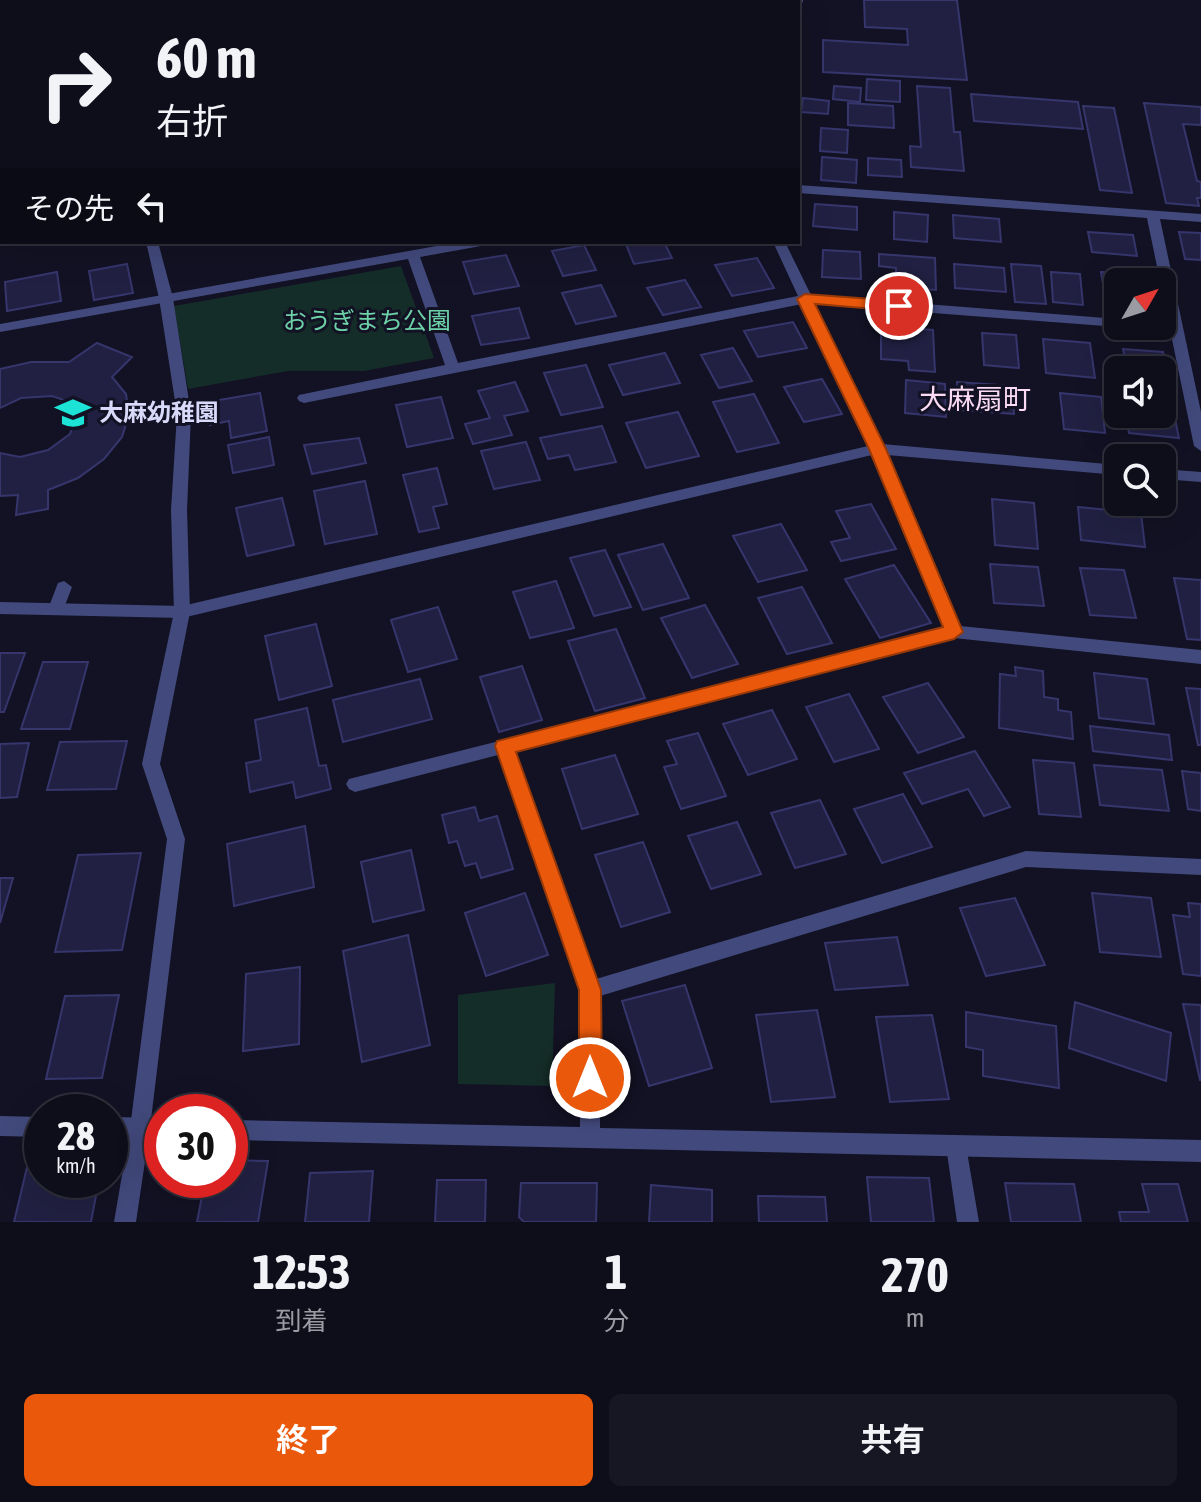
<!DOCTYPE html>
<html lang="ja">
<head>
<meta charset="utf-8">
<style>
	:root { --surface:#0e0e1b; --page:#171724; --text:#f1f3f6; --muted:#9b9ca3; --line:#2e2e3a; --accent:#ea580c }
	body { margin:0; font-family:"Asap Condensed","Noto Sans JP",sans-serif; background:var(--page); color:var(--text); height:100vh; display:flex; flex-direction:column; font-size:30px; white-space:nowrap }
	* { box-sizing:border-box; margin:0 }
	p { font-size:26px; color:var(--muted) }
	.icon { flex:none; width:44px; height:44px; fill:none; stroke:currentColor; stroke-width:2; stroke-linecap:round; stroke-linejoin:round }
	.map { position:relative; height:1222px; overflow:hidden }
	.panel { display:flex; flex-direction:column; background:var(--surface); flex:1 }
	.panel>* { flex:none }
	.guide { position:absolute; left:0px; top:0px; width:800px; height:244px; box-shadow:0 8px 32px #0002,0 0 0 2px var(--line); background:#0e0e1b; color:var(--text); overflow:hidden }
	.needle { width:52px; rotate:51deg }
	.controls { position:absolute; left:1104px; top:268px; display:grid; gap:16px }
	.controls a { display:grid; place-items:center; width:72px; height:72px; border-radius:12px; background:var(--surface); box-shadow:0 8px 32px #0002,0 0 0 2px var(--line); font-size:40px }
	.speed { position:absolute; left:24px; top:1094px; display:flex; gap:16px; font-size:40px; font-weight:700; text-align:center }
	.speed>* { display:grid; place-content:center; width:104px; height:104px; border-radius:50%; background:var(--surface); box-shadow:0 8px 32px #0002,0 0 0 2px var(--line); line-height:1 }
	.speed small { font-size:20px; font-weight:400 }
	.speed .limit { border:12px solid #d22; background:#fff; color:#111 }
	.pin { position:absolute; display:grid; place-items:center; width:68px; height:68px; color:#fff; margin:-34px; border:4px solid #fff; border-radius:50%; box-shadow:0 2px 8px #0007 }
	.me { position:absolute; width:88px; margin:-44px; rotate:0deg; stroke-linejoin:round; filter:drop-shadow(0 0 6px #0008) }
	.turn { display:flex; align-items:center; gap:28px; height:168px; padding:0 24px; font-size:36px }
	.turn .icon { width:104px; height:104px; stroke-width:2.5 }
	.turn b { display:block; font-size:56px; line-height:68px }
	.then { display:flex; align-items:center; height:76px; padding:0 24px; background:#0003; gap:16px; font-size:30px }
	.eta { display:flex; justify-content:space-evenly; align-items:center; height:136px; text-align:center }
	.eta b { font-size:48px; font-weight:700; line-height:56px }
	.cta { display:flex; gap:16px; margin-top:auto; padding:16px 24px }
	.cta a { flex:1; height:92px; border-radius:12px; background:var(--accent); color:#fff; font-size:32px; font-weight:700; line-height:92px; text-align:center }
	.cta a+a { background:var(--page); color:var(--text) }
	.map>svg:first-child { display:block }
	.green { fill:#152d28 }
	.building { fill:#212042; stroke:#36356c; stroke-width:2 }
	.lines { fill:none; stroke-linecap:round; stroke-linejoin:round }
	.lane { fill:#424a7d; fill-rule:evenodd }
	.street { fill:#424a7d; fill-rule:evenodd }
	.route { fill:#ea580c; stroke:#983908; stroke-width:2 }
	.labels { text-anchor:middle; stroke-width:6; stroke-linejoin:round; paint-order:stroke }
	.park-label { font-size:24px; fill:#6dd2a8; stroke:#121224 }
	.poi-label { font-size:24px; font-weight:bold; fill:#d9dafa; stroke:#121224; text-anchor:start }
	.quarter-label { font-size:28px; fill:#fbdbf4; stroke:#121224 }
</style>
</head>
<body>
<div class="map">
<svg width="1201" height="1222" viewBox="0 0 1201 1222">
	<rect width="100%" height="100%" fill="#121224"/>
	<!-- green -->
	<path class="green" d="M401 266 434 358 364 371H288L188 389 174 306Z
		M555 983 552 1086 458 1084V995Z"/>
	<!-- building -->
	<path class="building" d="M864 0H957L967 80 823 72V40L908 45 907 29 865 27Z
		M867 79 900 81V102L866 100Z
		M834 86 861 88 860 102 833 99Z
		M917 86 950 88 954 132H960L964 171 911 167 910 146 921 147Z
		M971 94 1078 102 1083 129 974 121Z
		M803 98 829 101 828 114 801 112Z
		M848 103 893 106 894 128 848 125Z
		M1144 103 1201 107V125L1183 124 1197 181 1201 182V198H1197L1199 206 1166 203Z
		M1083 106 1114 108 1132 193 1100 190Z
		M821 128 848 130 847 153 820 151Z
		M822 157 857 160 856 183 821 180Z
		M868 158 901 160 902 177 868 175Z
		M815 204 857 207V230L813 226Z
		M894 212 928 215 927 242 894 239Z
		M953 215 999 219 1001 242 954 238Z
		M1088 232 1133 235 1137 256 1092 252Z
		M1179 232 1201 233V260L1185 259Z
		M625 242H664L672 258 634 264Z
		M584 245 596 270 563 276 552 251Z
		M823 250 860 252 861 279 822 277Z
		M879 254 935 258 936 290 896 287V268L879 266Z
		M506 255 519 286 474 294 463 262Z
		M757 258 774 288 732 296 715 265Z
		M127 264 133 293 94 300 89 271Z
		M954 264 1004 268 1006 292 955 288Z
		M1011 264 1041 266 1046 304 1015 302Z
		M57 272 61 301 7 311 5 282Z
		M1051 272 1080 274 1083 305 1053 302Z
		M1101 272 1151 275 1153 282H1118V296L1105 295Z
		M685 280 701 307 663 315 647 288Z
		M601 285 616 316 576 324 562 293Z
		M519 308 529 338 481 345 472 316Z
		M793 322 807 348 758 357 744 331Z
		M881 326 933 330 935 372 909 370 908 361 881 359Z
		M982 333 1016 335 1019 368 984 365Z
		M1043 339 1090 343 1095 378 1046 373Z
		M97 343 132 357 112 377 126 394 129 415 122 437 104 459 78 478 48 490V509L16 515 18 495 0 496V453L20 457 48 450 70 434 76 415 64 400 52 396 21 398 0 408V369L31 362H69Z
		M733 348 752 381 719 388 701 355Z
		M1123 349 1163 352 1170 382H1162V370H1127Z
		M665 353 680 383 623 395 609 365Z
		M586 365 603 407 561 415 544 373Z
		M822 379 842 414 804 422 784 387Z
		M906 380 945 384 946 417 905 413Z
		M515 382 528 411 504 416 512 435 473 444 465 424 490 418 478 391Z
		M957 382 1012 386 1014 414 959 410Z
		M260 393 267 431 231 438 229 421 210 425 207 402Z
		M1060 393 1101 397 1105 433 1064 429Z
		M754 394 779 443 737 452 713 402Z
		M441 397 453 438 407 447 396 405Z
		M1162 400H1171L1179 438 1129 433 1126 414H1162Z
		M678 412 699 456 646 468 626 423Z
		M602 426 616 462 575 470 569 455 548 459 540 438Z
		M269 437 274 465 233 473 228 445Z
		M359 438 366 463 312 474 304 445Z
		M526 442 540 480 494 489 481 451Z
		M437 468 447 504 433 507 439 528 419 532 403 475Z
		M365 481 377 534 325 544 314 491Z
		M282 498 294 545 247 556 236 508Z
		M992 499 1034 503 1038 549 995 545Z
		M871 504 896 549 841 561 831 542 850 538 836 511Z
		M1078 507 1141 513 1145 547 1081 540Z
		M781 524 807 570 758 582 733 536Z
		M663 544 689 598 643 610 618 555Z
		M605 550 631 607 594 616 570 558Z
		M990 564 1038 567 1044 606 994 603Z
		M894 565 931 623 880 638 845 579Z
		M1080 568 1124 570 1136 618 1090 615Z
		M1174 578 1201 580V640L1187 639Z
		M556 581 574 628 530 638 513 592Z
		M802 587 832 643 787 654 758 598Z
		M705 605 738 664 692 678 661 618Z
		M438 607 457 659 408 672 391 620Z
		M316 624 332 686 279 700 265 636Z
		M616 629 645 698 595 711 568 641Z
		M0 653H25L4 712H0Z
		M43 662H88L70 729H21Z
		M522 666 542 720 499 732 480 677Z
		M1015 667 1043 671 1044 697 1058 699V710L1071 712 1073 739 999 728 1000 674 1016 676Z
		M1094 673 1147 679 1154 724 1099 718Z
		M420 679 432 719 343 742 333 700Z
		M928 683 964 737 918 753 883 697Z
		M1186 688 1201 689V745H1198Z
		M849 694 879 749 834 762 806 707Z
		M307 708 319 766 326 765 331 789 296 798 293 782 250 792 246 763 261 760 255 720Z
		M772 710 797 759 748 775 723 724Z
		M1090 726 1169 735 1172 760 1093 751Z
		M698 733 726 796 681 809 664 767 677 764 667 741Z
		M127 741 116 789 47 790 60 742Z
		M29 743 17 797 0 798V744Z
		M975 751 1010 807 984 816 968 789 922 804 904 773Z
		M615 755 638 814 582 829 562 769Z
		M1033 760 1074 763 1081 817 1039 814Z
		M1094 765 1162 770 1169 811 1100 805Z
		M1182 771 1201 773V811L1188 809Z
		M903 794 932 847 882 863 854 809Z
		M820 800 846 854 795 868 771 813Z
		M475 807 479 821 497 816 513 869 481 878 476 863 465 866 457 841 449 843 442 815Z
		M737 822 761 874 711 889 688 836Z
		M305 826 314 887 234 906 227 844Z
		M643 842 670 912 621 927 595 855Z
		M411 850 424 910 373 922 361 862Z
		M141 853 122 950 55 952 78 855Z
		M0 878H13L0 923Z
		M525 893 548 955 486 976 465 913Z
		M1092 893 1151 898 1161 957 1100 952Z
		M1015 898 1045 965 986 976 960 908Z
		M1188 903 1201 904V976L1183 974 1173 915 1190 917Z
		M408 935 430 1045 362 1062 343 951Z
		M897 937 908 985 835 990 825 943Z
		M300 967 299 1044 243 1051 246 974Z
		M685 985 712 1068 649 1086 622 1001Z
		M119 995 102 1078 46 1079 65 996Z
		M1075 1002 1171 1033 1166 1081 1069 1048Z
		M1183 1004 1201 1005V1080H1200Z
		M817 1010 835 1097 771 1102 756 1015Z
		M966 1012 1056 1026 1059 1088 983 1076V1050L966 1047Z
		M932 1015 949 1099 890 1102 876 1017Z
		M230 1160 268 1161 258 1222H197L205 1180H230Z
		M28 1163H42V1180H99L91 1222H14Z
		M373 1171 369 1222H305L310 1173Z
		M867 1177 929 1178 934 1222H871Z
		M437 1180H486L485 1222H435Z
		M521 1183H597L596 1222H524L519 1217Z
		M1005 1183 1074 1184 1081 1222H1011Z
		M1142 1184H1178L1188 1222H1121L1119 1212H1149Z
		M651 1185 712 1190V1222H649Z
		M758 1196 825 1197 827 1222H759Z"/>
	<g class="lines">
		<!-- lane -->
		<path class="lane" d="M146 242H158L173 298 191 414 187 510 190 612 160 764 185 839 150 1128 136 1222H114L130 1128 167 839 142 764 174 612 171 510 177 414 159 298Z
			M64 581 72 587 62 613H50L48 609 58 583Z
			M956 1136 963 1139 966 1146 979 1222H957L946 1146 949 1139Z"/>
		<!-- street -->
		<path class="street" d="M120 0H144L119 2Z
			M793 0H803V2L798 5V2Z
			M0 15H2L0 22Z
			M798 185 1201 214V222L1160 219 1201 412V451L1194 446 1147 218 798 193Z
			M459 242H487L481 246 420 257 458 363 798 296 773 242H785L811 295 1118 319V326H1123L1118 327 815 304 882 444 1118 465V475L887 455 960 626 1201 650V664L954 638 514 751 596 979 1026 851 1201 859V875L1026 867 600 996V1128L1201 1140V1162L230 1140V1120L580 1127V990L498 755 355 792 349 789 346 784 349 779 944 628 872 455 182 618 0 614V602L182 606 868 446 802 304 304 403 299 401 297 398 299 395 445 365 408 259 0 332V324Z
			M1162 469 1201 472V482L1162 479Z
			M0 1116 42 1117V1137L0 1136Z
			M110 1117 162 1118V1138L110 1137Z"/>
	</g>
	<!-- route -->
	<path class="route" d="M805 294 899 301 906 306 899 311 815 304 886 449 963 632 954 639 516 752 601 990 602 1078 598 1086 590 1090 582 1086 579 1078V990L495 746 497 741 943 627 869 449 797 299Z"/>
	<!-- icons -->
	<defs>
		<g id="school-bare" transform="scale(2.76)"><path d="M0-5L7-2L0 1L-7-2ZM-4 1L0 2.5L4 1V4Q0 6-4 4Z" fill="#1ce3d6" stroke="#121224" stroke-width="2.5" paint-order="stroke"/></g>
	</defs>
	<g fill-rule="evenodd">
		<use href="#school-bare" x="73" y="413"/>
	</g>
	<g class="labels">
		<!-- park labels -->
		<g class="park-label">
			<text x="367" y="329">おうぎまち公園</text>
		</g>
		<!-- poi labels -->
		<g class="poi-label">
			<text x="99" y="421">大麻幼稚園</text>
		</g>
		<!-- quarter labels -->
		<g class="quarter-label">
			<text x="975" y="409">大麻扇町</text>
		</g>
	</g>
</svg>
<div class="controls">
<a><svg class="needle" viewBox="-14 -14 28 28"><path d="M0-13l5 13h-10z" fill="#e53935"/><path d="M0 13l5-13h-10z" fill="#9b9ca3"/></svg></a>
<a><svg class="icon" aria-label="sound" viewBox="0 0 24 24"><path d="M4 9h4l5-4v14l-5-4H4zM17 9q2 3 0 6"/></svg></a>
<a><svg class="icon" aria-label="search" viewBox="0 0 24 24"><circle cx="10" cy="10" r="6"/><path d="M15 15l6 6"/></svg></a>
</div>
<div class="speed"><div>28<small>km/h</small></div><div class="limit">30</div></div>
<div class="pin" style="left:899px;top:306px;background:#d93025"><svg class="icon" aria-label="arrive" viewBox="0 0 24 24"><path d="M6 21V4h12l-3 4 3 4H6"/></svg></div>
<svg class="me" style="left:590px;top:1078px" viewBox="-20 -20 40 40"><circle r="17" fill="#ea580c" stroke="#fff" stroke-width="3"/><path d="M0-11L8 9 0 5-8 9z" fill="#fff"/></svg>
<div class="guide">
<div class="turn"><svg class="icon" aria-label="right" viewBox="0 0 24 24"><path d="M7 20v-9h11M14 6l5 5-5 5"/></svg><div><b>60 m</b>右折</div></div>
<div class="then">その先<svg class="icon" aria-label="left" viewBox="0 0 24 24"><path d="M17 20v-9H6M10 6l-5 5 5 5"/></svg></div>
</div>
</div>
<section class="panel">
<div class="eta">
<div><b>12:53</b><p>到着</p></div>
<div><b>1</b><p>分</p></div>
<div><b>270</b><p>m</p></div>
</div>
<div class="cta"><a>終了</a><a>共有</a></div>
</section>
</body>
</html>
